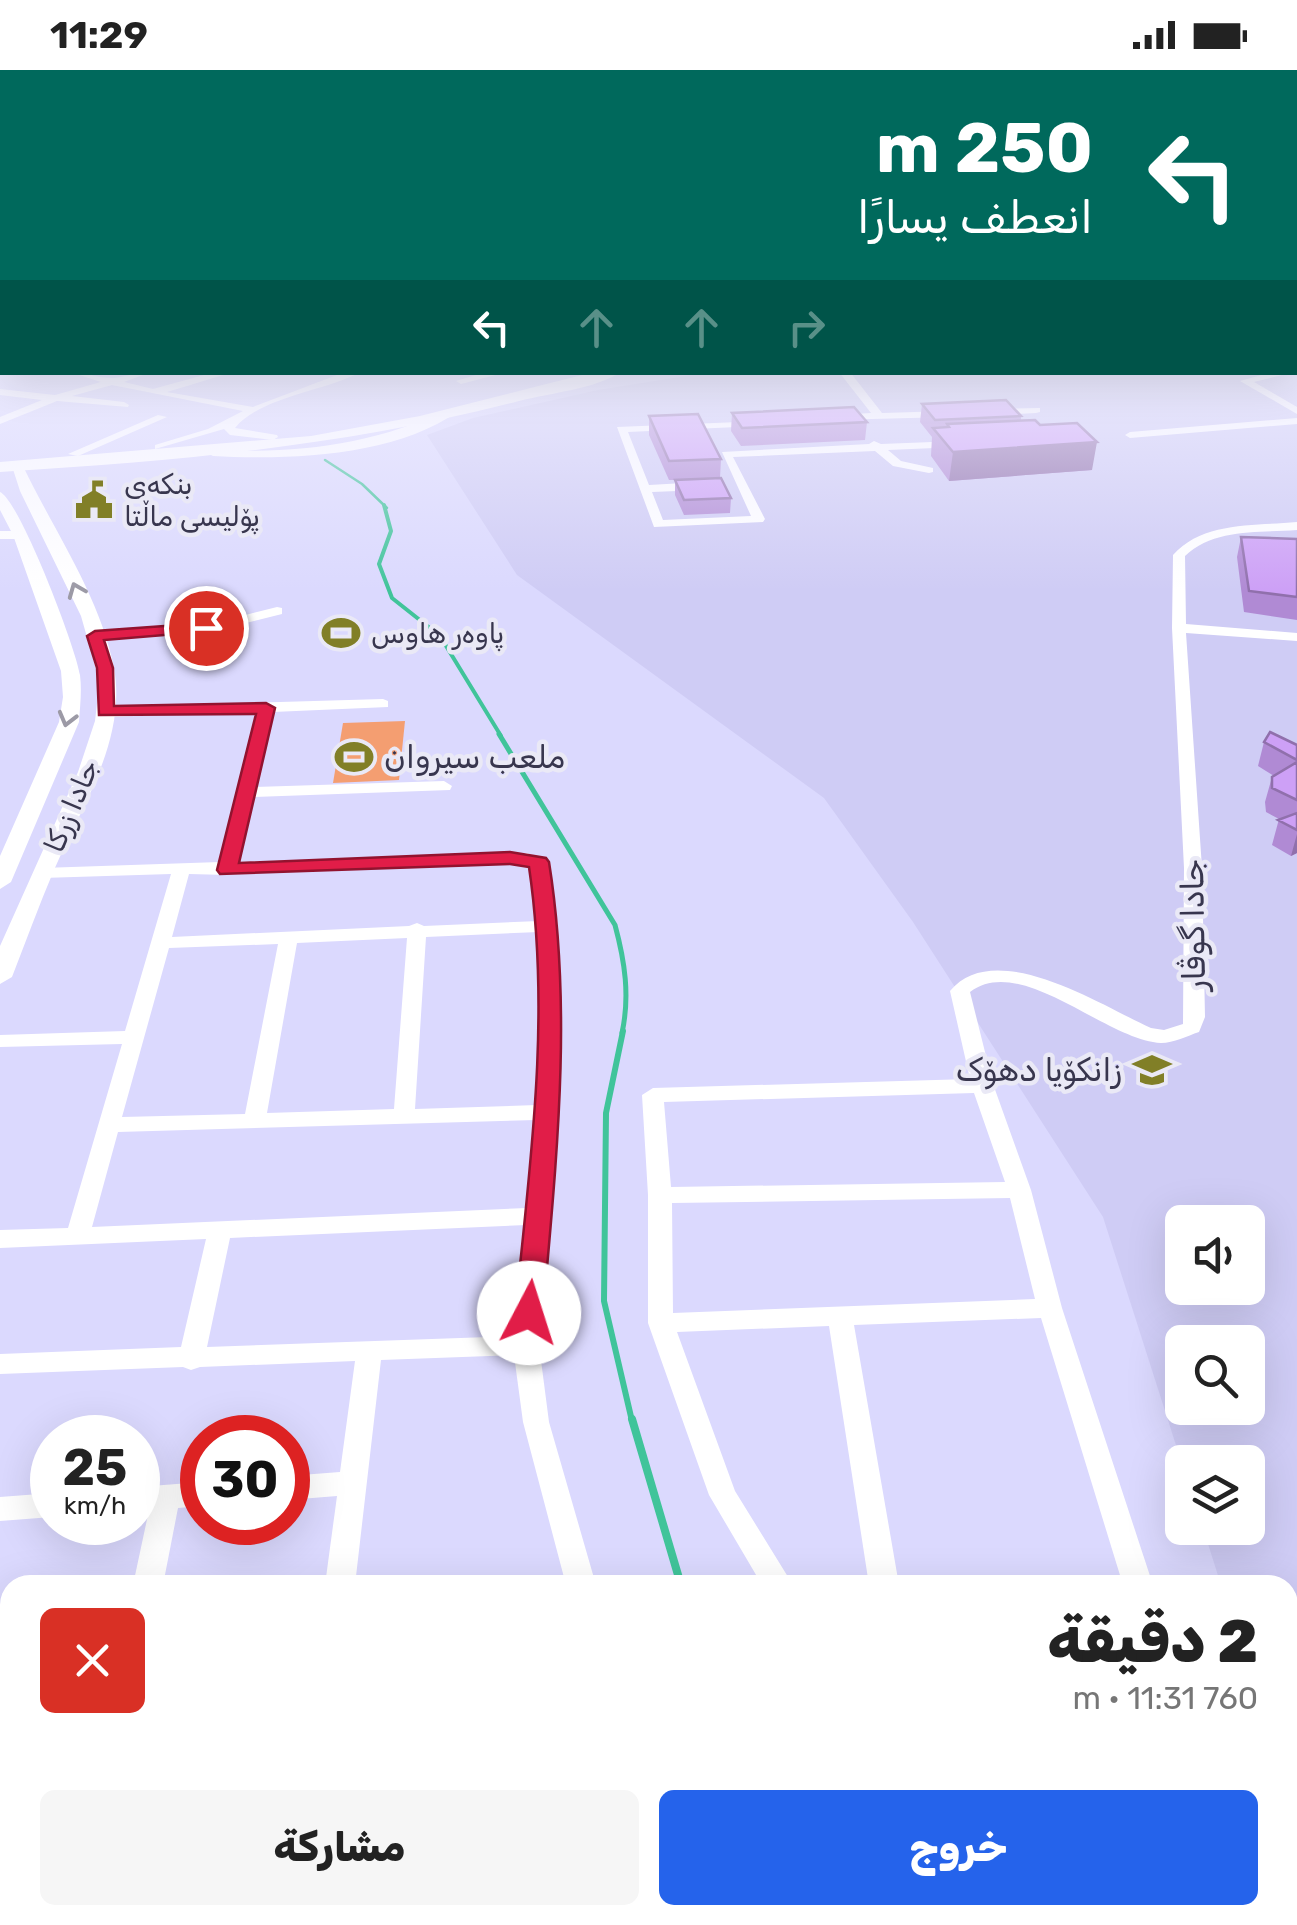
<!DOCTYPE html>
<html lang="ar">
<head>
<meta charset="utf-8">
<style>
	:root { --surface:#fff; --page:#f6f6f6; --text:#222; --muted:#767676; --accent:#2563eb }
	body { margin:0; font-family:Rubik,Vazirmatn,sans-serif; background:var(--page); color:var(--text); direction:rtl; height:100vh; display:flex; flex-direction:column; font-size:38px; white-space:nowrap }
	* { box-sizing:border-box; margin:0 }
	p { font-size:32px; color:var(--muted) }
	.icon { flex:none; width:55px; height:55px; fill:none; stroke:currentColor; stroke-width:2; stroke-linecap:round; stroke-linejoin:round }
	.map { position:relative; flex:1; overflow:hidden; direction:ltr }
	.side { position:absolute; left:0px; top:1505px; width:1298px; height:350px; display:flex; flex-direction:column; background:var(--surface); border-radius:30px 30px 0 0; box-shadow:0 10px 40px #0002; direction:rtl }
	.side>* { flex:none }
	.banner { position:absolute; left:0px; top:0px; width:1298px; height:305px; box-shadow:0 10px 40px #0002; direction:rtl; background:#00695c; color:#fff; overflow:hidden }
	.fabs { position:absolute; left:1165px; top:1135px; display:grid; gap:20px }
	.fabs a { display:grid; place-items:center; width:100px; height:100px; border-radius:15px; background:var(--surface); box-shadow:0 10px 40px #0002; font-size:50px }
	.speed { position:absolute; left:30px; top:1345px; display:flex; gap:20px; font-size:50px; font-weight:700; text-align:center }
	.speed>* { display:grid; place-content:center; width:130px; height:130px; border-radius:50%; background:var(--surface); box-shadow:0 10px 40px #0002; line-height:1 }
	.speed small { font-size:25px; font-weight:400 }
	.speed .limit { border:15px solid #d22; background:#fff; color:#111 }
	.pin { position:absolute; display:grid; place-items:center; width:85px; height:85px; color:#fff; margin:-42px; border:5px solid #fff; border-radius:50%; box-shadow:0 2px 10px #0007 }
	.me { position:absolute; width:110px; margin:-55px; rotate:5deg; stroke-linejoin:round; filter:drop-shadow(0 0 8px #0008) }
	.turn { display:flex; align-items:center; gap:35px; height:210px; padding:0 40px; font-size:45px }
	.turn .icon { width:130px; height:130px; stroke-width:2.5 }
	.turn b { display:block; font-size:70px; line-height:85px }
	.lanes { display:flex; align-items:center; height:95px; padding:0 40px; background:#0003; justify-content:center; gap:50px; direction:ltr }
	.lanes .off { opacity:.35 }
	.round { display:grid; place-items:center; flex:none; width:105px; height:105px; border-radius:15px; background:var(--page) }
	.overview { display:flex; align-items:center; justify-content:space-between; height:170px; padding:0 40px }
	h1 { font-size:60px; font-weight:800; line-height:75px }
	.cta { display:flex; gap:20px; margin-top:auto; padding:20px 40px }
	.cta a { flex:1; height:115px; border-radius:15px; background:var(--accent); color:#fff; font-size:40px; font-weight:800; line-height:115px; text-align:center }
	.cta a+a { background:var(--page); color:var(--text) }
	.status { display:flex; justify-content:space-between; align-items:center; height:70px; padding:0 50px; background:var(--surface); direction:ltr }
	.status svg { height:28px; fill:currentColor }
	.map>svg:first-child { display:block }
	.built { fill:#cfccf5; fill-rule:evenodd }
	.green { fill:#f49e71 }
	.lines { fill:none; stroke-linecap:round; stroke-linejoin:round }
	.stream-far4 { stroke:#40c49a; stroke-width:2.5 }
	.stream-far3 { stroke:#40c49a; stroke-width:4 }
	.stream-far2 { stroke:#40c49a; stroke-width:5 }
	.stream-far1 { stroke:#40c49a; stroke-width:6 }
	.stream { stroke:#40c49a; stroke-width:8 }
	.minor { fill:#fff; fill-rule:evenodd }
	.major { fill:#fff; fill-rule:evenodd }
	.highway { fill:#fff; fill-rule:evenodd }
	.wall { fill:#b08ad4 }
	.shaded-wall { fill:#9070ac }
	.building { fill:#cda0f6; stroke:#9070ac; stroke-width:2.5 }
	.oneway { stroke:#9c9aa6 }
	.route { fill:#e11d48; stroke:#92132f; stroke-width:2.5 }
	.labels { text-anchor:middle; stroke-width:9; stroke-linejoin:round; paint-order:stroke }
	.far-poi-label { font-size:28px; fill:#38364e; stroke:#eae9f6; text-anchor:start }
	.far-street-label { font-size:28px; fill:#38364e; stroke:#eae9f6 }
	.poi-label { font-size:32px; fill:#38364e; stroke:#eae9f6; text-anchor:start }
	.street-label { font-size:32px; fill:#38364e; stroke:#eae9f6 }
</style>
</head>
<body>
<div class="status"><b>11:29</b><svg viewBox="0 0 49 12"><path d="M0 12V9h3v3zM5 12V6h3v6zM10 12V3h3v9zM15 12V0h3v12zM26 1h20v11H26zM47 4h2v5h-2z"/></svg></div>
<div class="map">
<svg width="1297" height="1855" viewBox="0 0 1297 1855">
	<rect width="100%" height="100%" fill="#dbd9fe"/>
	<!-- built -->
	<path class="built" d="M1295 279H1297V1750L1288 1721V1515H1221L1203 1458H1248V1392L1182 1394 1103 1147 913 852 824 728 517 505 427 365 473 348 598 320 705 303 1295 302ZM1182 1152H1248V1218H1182ZM1182 1272H1248V1338H1182Z"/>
	<!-- green -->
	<path class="green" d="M405 651 399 710 333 713 343 653Z"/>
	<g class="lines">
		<!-- stream-far4 -->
		<path class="stream-far4" d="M325 390 362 414 387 438"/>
		<!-- stream-far3 -->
		<path class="stream-far3" d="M384 435 391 461 379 494 392 528 440 566 501 666"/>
		<!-- stream-far2 -->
		<path class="stream-far2" d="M499 664 615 855C625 892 630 926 622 963"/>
		<!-- stream-far1 -->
		<path class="stream-far1" d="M623 961 606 1043 604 1231 632 1351"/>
		<!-- stream -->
		<path class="stream" d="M632 1349 681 1515
			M555 1853 563 1845"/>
		<!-- minor -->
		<path class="minor" d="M2 267V273L0 274V268Z
			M2 295V301L0 302V296Z
			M70 302C85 302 101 309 115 308 127 306 138 302 151 302L124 312 153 319 215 302H233L167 322 253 337 345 302H361C325 321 260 327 235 358L277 365 278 367 273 370 230 365 224 359 155 379V375L208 359 243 341 112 315 72 326 124 332 129 335 128 337 57 331 0 354V347L42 330 0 325V319L55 325 101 312Z
			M486 302H507L461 314 456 311Z
			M839 302H850L882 343 947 341 952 344 947 347 834 350V346L838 345 871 343Z
			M1272 302H1294L1254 312 1297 337V344L1240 311Z
			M1040 338V342L1036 343 991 345 986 342 991 339Z
			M449 339 458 341C395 387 288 390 213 386L207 383 213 380C296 384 373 375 449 339Z
			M158 345 167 347 78 386 68 384Z
			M1297 348V354L1130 368 1125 365 1130 362Z
			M763 351 764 353 759 356 628 362 649 415 702 412 708 416 702 420 652 422 663 450 751 446 722 382 869 374 874 371 881 374 958 371 964 374 958 377 888 380 901 391 933 398V402L929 403 893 396 875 381 733 387 765 449 763 452 654 457 617 357Z
			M1297 452V460C1260 463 1214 458 1185 486L1186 554 1297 563V571L1186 563 1202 798 1205 947 1199 962C1187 966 1174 973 1161 973 1105 970 1021 883 970 922L993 1014 1031 1120 1062 1238 1153 1515H1123L1041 1248 854 1255 899 1515H869L829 1256 677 1262 735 1421 793 1515H762L709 1425 648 1253V1125L642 1025 653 1018 970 1009 950 921C995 866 1102 936 1151 958L1164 960 1183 954 1184 798 1172 558 1173 485C1203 451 1255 456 1297 452ZM974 1023 1005 1112 671 1117 664 1032ZM1010 1128 1035 1229 673 1243 672 1133Z
			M0 461H21L27 465 21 469H0Z
			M277 537 282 538V544L218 560 95 570 88 566 95 562 218 552Z
			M383 629 388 631V637L273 642 255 717 444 711 452 716 450 720 253 727 238 792 527 783 548 792 558 856 559 1042 539 1275 549 1352 596 1515H566L523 1352 514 1285 381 1290 355 1515H325L337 1426 288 1430V1406L340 1402 355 1291 200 1297 191 1300 183 1297 0 1304V1284L181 1277 206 1169 0 1178V1160L68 1158 122 974 0 977V965L125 961 171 804 42 808 33 803 42 798 220 792 257 642 105 647 97 642 105 637ZM526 793 531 795 539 851 424 856 417 853 409 856 172 867 189 804 227 805 234 802ZM539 862 537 1035 415 1039 426 867ZM407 868 394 1039 267 1043 297 873ZM278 874 245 1044 122 1047 169 878ZM536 1050 527 1138 92 1157 118 1062ZM526 1155 514 1266 207 1277 230 1168Z
			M202 1412V1436L178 1438 163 1515H133L149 1440 138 1441V1417Z
			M52 1423V1447L0 1451V1427Z
			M65 1845H99L97 1855H63Z
			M288 1845H322L321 1855H287Z
			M770 1845H946L942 1855H766Z
			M1223 1845H1257L1260 1855H1226Z"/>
		<!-- major -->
		<path class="major" d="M1295 268H1297V276H1295Z
			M11 393 23 396C54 461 100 526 114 598 127 670 81 737 54 800 39 835 26 871 12 907L0 914V876L78 702 95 651 98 625 96 599 81 546 20 421Z
			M0 422C20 431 76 578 80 605 82 621 80 636 79 652L11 812 0 819V786L59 652 63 627 61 601 13 465 0 440Z"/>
		<!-- highway -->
		<path class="highway" d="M594 302H621C595 319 550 323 519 331 342 377 182 390 0 402V392L311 366 420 346Z"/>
	</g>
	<!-- wall -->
	<path class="wall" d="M922 334 1021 346V351L1092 400 949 411 931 386 932 367 920 352Z
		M732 343 867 352 865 370 741 376 731 361Z
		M649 346 721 389 720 408 731 428 730 443 684 445 675 425V410H669L649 365Z
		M1241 467 1297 469V550L1244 542 1237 487Z
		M1264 672 1297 675V783L1291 786 1272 775 1279 749 1266 742 1265 732 1272 707 1274 706 1258 696Z"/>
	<!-- shaded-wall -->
	<path class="shaded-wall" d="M1097 372 1092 400 949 411 953 382Z
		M1297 764V783L1291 786Z"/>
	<!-- building -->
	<path class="building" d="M1006 330 1021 346 935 350 922 334Z
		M854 337 867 352 742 358 732 343Z
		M698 344 721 389 669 391 649 346Z
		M1035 350 1040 355 1077 353 1097 372 953 382 933 358 949 357 947 354Z
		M721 408 731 428 684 430 675 410Z
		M1241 467 1297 469V527L1249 521Z
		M1270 662 1297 675V690L1264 672Z
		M1297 692V730L1272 718V707Z
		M1297 743V760L1278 750Z"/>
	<!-- one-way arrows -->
	<defs><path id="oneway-chevron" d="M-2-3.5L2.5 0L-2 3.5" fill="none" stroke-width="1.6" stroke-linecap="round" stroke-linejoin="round" transform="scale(2.5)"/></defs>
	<g class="oneway">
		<use href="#oneway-chevron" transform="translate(76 520) rotate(-112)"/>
		<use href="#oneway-chevron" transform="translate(67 649) rotate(105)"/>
	</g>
	<!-- sky -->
	<linearGradient id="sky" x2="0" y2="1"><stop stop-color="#65bac9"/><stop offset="0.5" stop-color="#efeeff"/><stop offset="1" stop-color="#efeeff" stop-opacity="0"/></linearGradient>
	<rect width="1297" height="521" fill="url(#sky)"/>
	<!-- route -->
	<path class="route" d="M206 553 214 558 212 561 104 570 113 598 114 636 266 633 275 638 239 793 510 782 546 788 549 792C573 942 556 1093 543 1243L539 1251 529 1254 519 1251 515 1243C530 1096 551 945 529 797L510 794 220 804 217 800 256 644 99 645 97 598 87 566 95 561Z"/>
	<!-- icons -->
	<defs>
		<g id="civic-bare" transform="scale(3)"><path d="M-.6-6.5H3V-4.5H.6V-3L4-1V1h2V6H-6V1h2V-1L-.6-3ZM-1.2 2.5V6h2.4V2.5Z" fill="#817f27" stroke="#eae9f6" stroke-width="2.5" paint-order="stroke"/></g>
		<g id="stadium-bare" transform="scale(3)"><path d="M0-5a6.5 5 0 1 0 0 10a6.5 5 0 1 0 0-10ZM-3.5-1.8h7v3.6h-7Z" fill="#817f27" stroke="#eae9f6" stroke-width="2.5" paint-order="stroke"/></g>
		<g id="university-bare" transform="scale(3)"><path d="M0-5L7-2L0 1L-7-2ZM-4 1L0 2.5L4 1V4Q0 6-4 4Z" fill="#817f27" stroke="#eae9f6" stroke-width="2.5" paint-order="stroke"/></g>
	</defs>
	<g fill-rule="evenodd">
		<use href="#civic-bare" x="94" y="430"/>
		<use href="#stadium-bare" x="341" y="563"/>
		<use href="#stadium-bare" x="354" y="687"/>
		<use href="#university-bare" x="1152" y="1000"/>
	</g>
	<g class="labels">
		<!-- far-poi labels -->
		<g class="far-poi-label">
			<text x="124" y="424">بنکەی<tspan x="124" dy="32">پۆلیسی ماڵتا</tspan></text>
			<text x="371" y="573">پاوەر هاوس</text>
		</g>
		<!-- far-street labels -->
		<g class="far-street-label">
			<text transform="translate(71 736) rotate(-67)" y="10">جادا زرکا</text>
		</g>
		<!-- poi labels -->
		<g class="poi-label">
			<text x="384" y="698">ملعب سيروان</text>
			<text x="1122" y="1011" text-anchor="end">زانکۆیا دهۆک</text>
		</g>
		<!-- street labels -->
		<g class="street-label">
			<text transform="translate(1193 855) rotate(-91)" y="11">جادا گوڤار</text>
		</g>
	</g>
</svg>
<div class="fabs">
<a><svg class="icon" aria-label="sound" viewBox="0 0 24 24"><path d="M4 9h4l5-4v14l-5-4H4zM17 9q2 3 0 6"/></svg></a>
<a><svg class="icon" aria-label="search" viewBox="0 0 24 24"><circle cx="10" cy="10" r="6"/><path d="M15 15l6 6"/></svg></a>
<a><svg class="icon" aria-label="layers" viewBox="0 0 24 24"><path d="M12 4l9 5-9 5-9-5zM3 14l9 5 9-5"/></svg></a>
</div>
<div class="speed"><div>25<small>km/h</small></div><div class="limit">30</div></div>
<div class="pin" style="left:206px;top:558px;background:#d93025"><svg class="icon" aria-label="arrive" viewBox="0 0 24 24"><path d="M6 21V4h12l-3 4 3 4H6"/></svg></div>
<svg class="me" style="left:529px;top:1243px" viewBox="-20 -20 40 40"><circle r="19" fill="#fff"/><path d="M0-13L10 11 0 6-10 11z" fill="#e11d48"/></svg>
<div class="banner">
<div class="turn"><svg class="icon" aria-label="left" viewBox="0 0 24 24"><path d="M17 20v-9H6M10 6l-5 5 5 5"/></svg><div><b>250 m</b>انعطف يسارًا</div></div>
<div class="lanes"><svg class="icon" aria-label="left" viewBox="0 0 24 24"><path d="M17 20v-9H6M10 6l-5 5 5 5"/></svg><svg class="icon off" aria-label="ahead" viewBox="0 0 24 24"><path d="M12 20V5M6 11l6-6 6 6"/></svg><svg class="icon off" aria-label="ahead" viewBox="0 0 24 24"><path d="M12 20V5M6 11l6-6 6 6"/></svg><svg class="icon off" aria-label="right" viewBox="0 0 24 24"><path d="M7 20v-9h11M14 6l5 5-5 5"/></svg></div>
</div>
<section class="side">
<div class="overview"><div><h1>2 دقيقة</h1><p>760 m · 11:31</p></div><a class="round" style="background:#d93025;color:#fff"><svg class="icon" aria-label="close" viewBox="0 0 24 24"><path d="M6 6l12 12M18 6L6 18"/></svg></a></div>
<div class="cta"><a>خروج</a><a>مشاركة</a></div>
</section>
</div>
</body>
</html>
